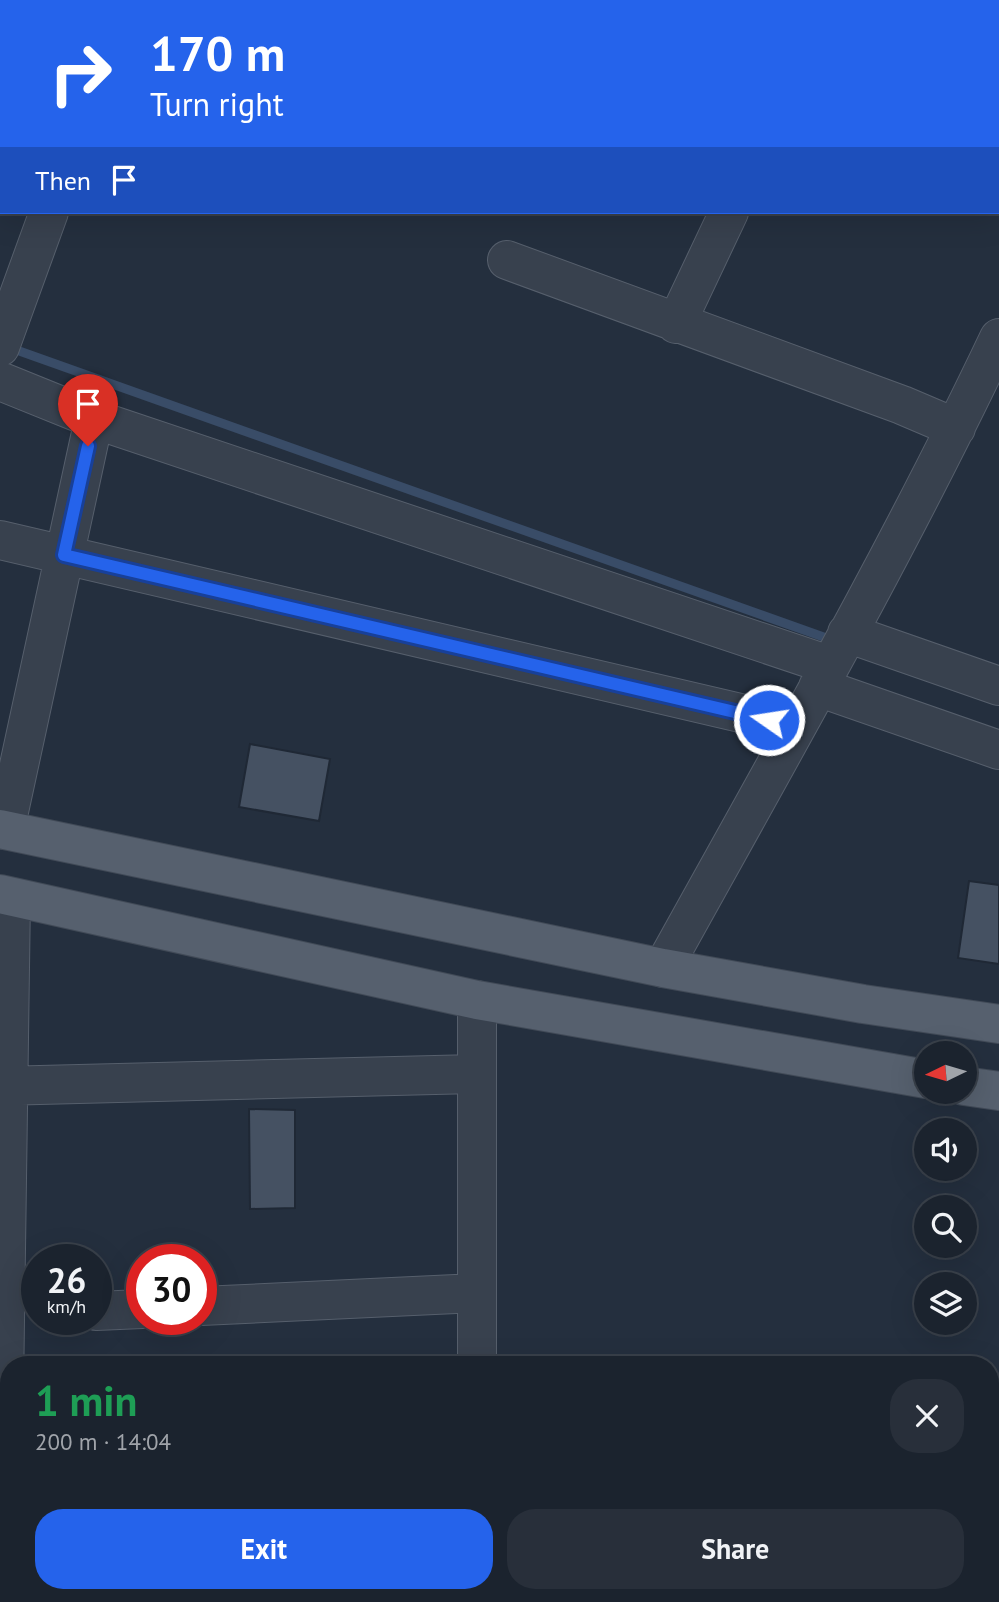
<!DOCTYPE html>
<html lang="en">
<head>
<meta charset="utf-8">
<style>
	:root { --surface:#1b232e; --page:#282f3a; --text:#f1f3f6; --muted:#a0a4aa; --line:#39404a; --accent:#2563eb }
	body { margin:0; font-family:"PT Sans",sans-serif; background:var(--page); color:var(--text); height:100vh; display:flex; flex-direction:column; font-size:26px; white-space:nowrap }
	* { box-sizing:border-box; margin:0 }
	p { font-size:23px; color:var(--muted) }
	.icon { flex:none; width:38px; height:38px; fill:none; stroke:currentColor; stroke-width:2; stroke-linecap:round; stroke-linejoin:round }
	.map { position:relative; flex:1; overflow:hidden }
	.sheet { position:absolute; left:0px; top:1356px; width:999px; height:247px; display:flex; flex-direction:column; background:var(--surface); border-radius:28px 28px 0 0; box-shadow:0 7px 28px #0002,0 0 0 2px var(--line) }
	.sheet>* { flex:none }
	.top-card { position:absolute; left:0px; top:0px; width:999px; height:214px; box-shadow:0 7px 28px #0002,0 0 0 2px var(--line); background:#2563eb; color:#fff; overflow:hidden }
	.needle { width:46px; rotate:265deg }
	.buttons { position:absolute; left:914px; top:1041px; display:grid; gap:14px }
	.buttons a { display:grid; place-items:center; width:63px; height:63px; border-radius:50%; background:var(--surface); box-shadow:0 7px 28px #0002,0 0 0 2px var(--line); font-size:35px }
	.speed { position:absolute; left:21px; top:1244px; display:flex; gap:14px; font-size:35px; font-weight:700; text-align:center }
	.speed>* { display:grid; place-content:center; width:91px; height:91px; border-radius:50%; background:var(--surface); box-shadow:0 7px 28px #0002,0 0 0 2px var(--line); line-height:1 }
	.speed small { font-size:18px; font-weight:400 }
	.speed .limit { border:10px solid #d22; background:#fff; color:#111 }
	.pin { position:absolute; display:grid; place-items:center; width:60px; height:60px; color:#fff; margin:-72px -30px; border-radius:50% 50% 50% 0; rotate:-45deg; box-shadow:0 0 7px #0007 }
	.pin .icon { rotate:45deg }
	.me { position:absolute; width:77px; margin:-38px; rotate:283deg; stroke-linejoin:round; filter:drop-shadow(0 0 5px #0008) }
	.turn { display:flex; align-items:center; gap:24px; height:147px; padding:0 35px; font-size:32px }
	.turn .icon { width:91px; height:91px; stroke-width:2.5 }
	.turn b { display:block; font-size:49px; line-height:60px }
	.then { display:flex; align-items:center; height:66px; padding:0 35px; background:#0003; gap:14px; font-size:26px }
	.round { display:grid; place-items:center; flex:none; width:74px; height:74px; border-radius:28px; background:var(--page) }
	.head { display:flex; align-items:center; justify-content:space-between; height:119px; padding:0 35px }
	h1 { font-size:42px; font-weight:700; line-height:52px; color:#1e9e55 }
	.cta { display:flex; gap:14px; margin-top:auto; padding:14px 35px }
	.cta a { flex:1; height:80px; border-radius:28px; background:var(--accent); color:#fff; font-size:28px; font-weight:700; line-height:80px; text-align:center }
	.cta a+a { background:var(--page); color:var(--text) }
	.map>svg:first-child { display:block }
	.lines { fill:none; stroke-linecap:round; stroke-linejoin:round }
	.stream { stroke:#394c67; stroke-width:9 }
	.canal { stroke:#394c67; stroke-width:32 }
	.building { fill:#455162; stroke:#1f2835; stroke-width:2 }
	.minor-casing { stroke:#565f6c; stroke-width:40 }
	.major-casing { stroke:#414a57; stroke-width:40 }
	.minor { stroke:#38414e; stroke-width:38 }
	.major { stroke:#56606e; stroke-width:38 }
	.route-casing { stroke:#184099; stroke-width:18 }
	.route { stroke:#2563eb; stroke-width:12 }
</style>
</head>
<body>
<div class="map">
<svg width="999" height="1602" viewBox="0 0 999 1602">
	<rect width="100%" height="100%" fill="#242f3e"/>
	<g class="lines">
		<!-- stream -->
		<path class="stream" d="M8 347 832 640"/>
		<!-- canal -->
		<path class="canal" d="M510 2 527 0
			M0 50H2"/>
	</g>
	<!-- building -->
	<path class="building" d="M250 744 330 759 319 821 239 807Z
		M969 881 999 885V964L958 958Z
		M249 1109 295 1110V1208L250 1209Z"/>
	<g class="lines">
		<!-- minor casing -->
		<g class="minor-casing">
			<path id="minor" d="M108 2 128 0
				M885 2 904 0
				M0 7H2
				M0 90H2
				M507 260 902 405 956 428
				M676 324 729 212
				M0 347 49 212
				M0 381 94 419 829 665
				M0 540 796 726
				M847 633 999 686
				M818 687 999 750
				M5 830 94 419
				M663 968C778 760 897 553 999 338
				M477 1000V1365
				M0 1086 475 1074
				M201 1306 477 1293
				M96 1311 142 1309
				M1 1602 11 897
				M476 1602 477 1594"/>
		</g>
		<!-- major casing -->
		<g class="major-casing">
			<path id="major" d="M0 829 663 968 863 1004 999 1024
				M0 894 477 1000 926 1079
				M964 1086 999 1091"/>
		</g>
		<!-- minor -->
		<use href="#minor" class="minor"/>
		<!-- major -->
		<use href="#major" class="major"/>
	</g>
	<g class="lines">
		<!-- route casing -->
		<g class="route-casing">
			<path id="route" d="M88 446 64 555 769 720"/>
		</g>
		<!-- route -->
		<use href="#route" class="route"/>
	</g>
</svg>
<div class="buttons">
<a><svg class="needle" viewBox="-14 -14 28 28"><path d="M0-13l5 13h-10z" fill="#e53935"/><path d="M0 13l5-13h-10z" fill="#a0a4aa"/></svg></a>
<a><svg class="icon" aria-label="sound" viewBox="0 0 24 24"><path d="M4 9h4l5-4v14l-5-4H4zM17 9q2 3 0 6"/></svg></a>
<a><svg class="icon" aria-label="search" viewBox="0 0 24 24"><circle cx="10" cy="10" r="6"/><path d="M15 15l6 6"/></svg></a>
<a><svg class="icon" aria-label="layers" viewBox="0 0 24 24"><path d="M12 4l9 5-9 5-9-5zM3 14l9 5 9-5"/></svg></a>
</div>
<div class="speed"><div>26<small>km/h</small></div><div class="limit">30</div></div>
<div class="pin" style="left:88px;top:446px;background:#d93025"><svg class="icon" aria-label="arrive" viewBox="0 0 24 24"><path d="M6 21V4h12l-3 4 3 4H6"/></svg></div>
<svg class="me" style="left:769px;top:720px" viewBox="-20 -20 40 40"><circle r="17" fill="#2563eb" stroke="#fff" stroke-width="3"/><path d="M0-11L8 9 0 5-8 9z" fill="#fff"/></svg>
<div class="top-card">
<div class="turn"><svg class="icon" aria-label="right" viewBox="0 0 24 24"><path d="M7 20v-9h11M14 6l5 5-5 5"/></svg><div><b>170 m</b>Turn right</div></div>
<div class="then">Then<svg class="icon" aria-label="arrive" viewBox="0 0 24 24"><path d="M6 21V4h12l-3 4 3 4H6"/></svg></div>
</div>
<section class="sheet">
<div class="head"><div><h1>1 min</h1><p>200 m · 14:04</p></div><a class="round"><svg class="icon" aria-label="close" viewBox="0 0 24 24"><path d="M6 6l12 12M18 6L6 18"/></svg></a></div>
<div class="cta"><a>Exit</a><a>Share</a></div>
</section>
</div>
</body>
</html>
